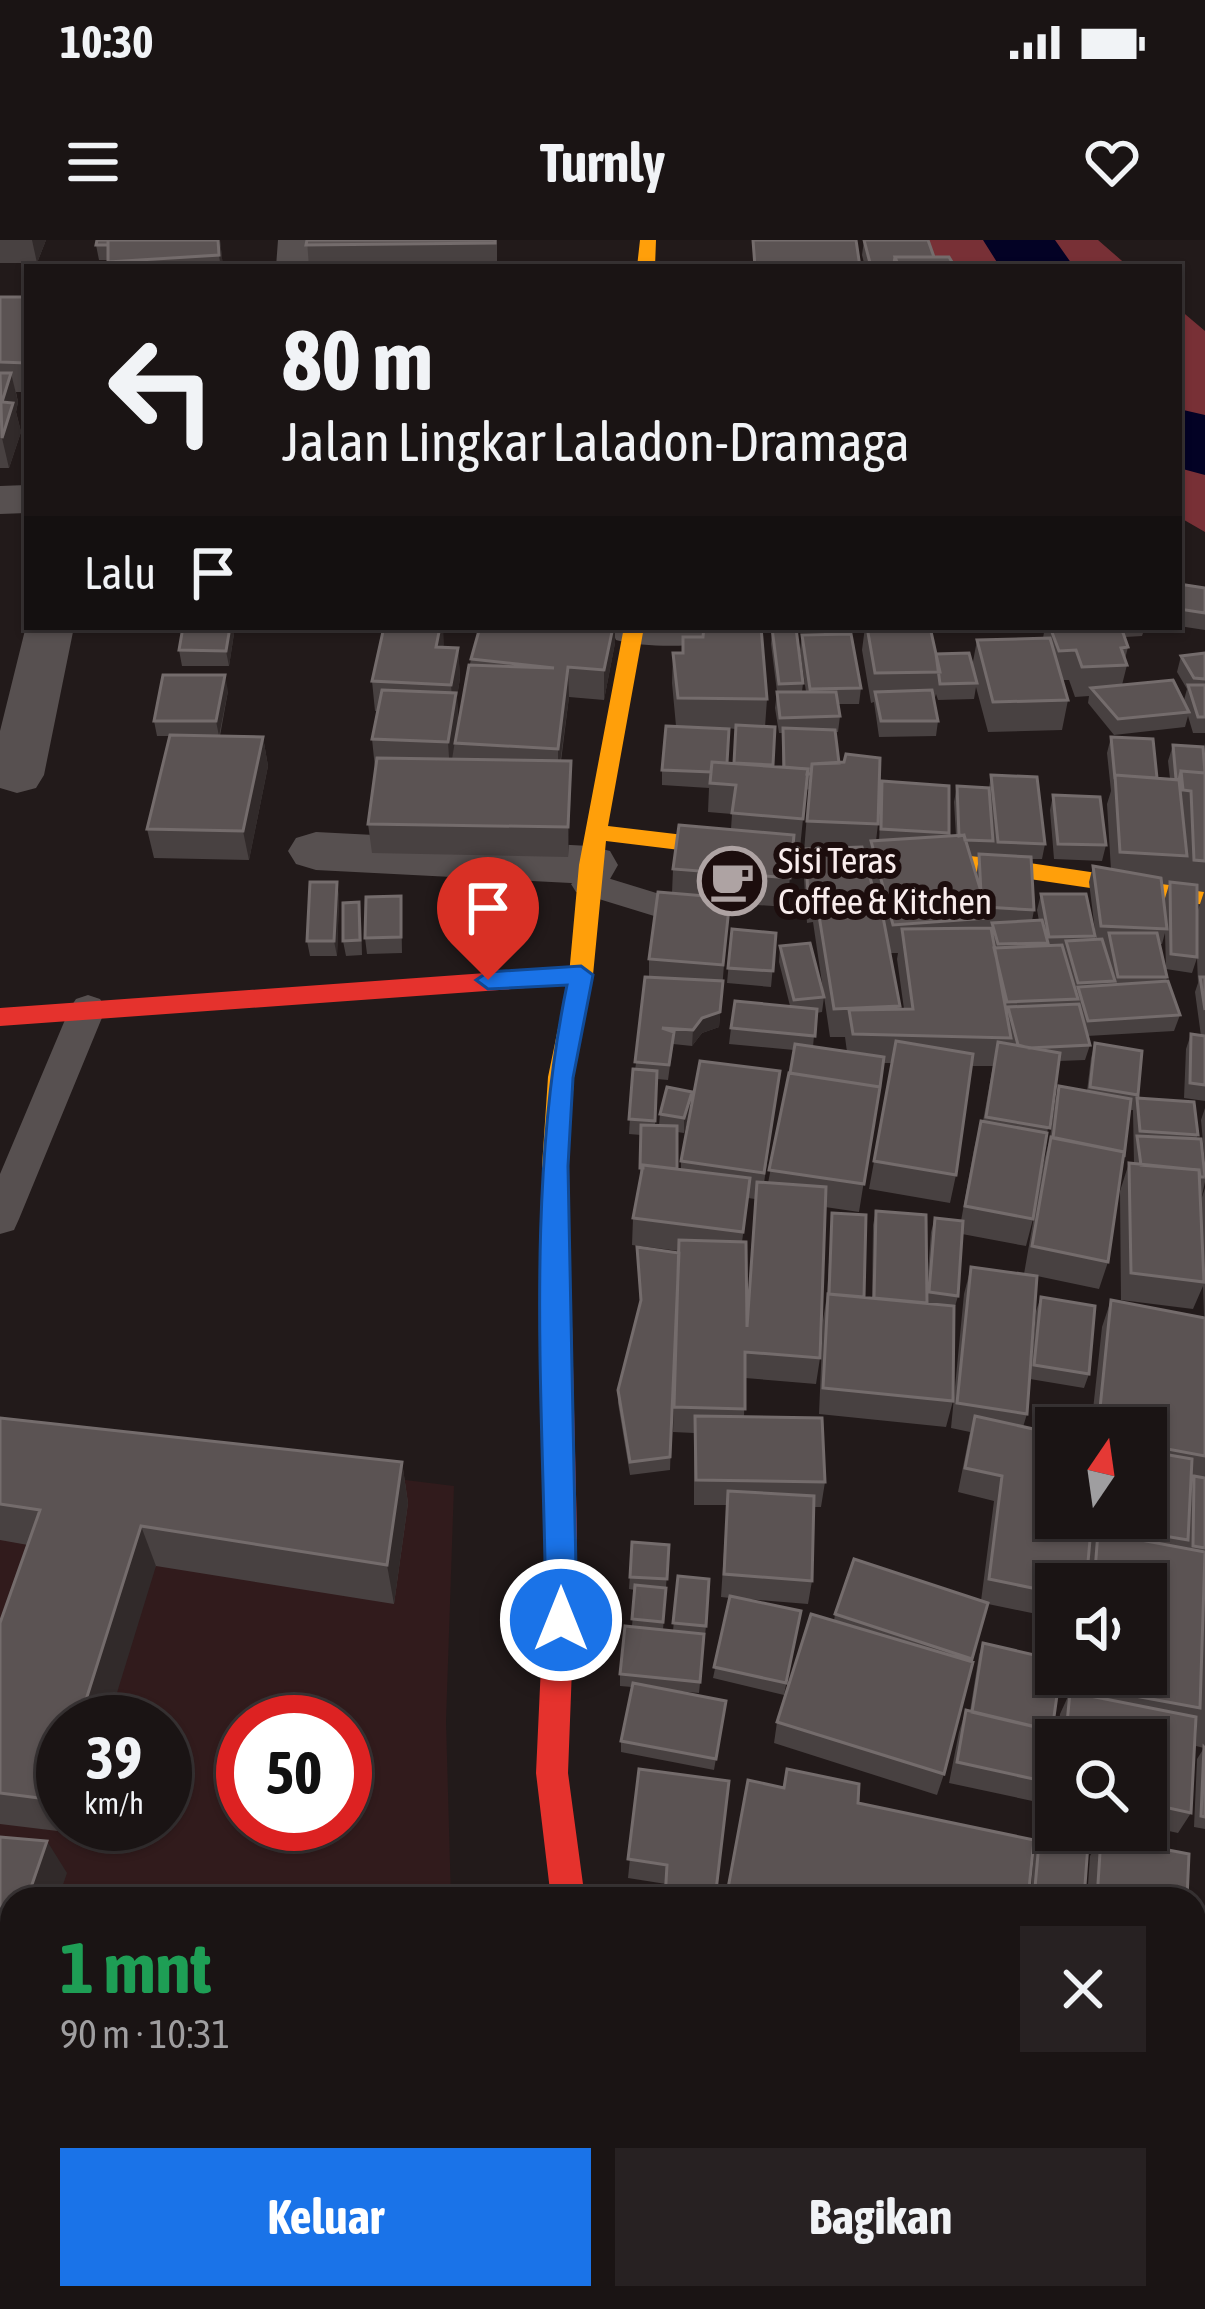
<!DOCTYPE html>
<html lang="id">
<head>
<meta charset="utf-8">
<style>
	:root { --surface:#1a1414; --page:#272122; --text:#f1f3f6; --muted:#9f9ea0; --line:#383334; --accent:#1a73e8 }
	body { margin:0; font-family:"Asap Condensed",sans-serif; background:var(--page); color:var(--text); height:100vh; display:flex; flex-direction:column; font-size:45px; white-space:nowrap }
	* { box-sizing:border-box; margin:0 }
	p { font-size:39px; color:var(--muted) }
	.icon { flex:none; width:66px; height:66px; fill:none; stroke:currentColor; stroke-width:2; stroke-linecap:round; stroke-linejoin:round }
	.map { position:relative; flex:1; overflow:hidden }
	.drawer { position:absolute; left:0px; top:1647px; width:1206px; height:423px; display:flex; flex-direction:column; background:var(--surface); border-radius:36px 36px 0 0; box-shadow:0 3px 9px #0004,0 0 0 3px var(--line) }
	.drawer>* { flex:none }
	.top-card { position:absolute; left:24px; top:24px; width:1158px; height:366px; border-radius:0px; box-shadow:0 3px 9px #0004,0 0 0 3px var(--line); background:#1a1414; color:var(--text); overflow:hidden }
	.needle { width:78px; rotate:13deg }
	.buttons { position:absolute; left:1035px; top:1167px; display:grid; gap:24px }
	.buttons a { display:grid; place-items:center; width:132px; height:132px; border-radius:0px; background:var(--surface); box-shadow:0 3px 9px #0004,0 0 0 3px var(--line); font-size:60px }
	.speed { position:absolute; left:36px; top:1455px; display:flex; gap:24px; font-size:60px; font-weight:700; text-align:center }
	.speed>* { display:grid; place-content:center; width:156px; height:156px; border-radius:50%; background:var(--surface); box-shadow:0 3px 9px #0004,0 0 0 3px var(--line); line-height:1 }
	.speed small { font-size:30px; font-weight:400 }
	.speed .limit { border:18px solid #d22; background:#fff; color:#111 }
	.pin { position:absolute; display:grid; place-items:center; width:102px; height:102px; color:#fff; margin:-123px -51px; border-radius:50% 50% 50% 0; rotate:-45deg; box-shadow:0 0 12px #0007 }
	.pin .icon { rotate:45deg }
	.me { position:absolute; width:132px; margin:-66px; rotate:0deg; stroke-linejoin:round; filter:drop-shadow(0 0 9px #0008) }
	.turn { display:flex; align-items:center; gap:42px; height:252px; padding:0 60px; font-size:54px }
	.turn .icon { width:156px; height:156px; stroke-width:2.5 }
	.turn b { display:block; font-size:84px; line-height:102px }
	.then { display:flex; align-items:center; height:114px; padding:0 60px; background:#0003; gap:24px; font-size:45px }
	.round { display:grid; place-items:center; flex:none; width:126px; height:126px; border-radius:0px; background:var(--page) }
	.overview { display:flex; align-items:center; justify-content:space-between; height:204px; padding:0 60px }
	h1 { font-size:72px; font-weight:700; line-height:90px; color:#1e9e55 }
	.cta { display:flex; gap:24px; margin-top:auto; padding:24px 60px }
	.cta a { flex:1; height:138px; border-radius:0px; background:var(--accent); color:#fff; font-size:48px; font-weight:700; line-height:138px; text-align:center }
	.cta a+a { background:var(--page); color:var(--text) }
	.status { display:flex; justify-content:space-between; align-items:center; height:84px; padding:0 60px; background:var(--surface); direction:ltr }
	.status svg { height:33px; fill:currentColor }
	header { display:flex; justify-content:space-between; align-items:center; height:156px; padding:0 60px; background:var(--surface); font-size:54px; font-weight:700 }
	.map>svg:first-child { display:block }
	.built { fill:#311b1c; fill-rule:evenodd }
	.forest { fill:#783036 }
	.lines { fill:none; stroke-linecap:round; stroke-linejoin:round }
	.river { fill:#030225; fill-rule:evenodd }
	.lane { fill:#575050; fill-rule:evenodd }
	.street { fill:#575050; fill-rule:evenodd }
	.fast { fill:#30b455; fill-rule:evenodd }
	.slow { fill:#ff9f0a; fill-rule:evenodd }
	.jam { fill:#e5322d; fill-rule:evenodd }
	.wall { fill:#484141; fill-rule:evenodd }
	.shaded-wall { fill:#312a2a }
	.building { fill:#5b5353; stroke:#746c6c; stroke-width:3 }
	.route { fill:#1a73e8; stroke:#114b97; stroke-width:3 }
	.labels { text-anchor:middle; stroke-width:12; stroke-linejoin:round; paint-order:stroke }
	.poi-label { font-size:36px; fill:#f9eded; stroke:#1c0d0d; text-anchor:start }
</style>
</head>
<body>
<div class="status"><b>10:30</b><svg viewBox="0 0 49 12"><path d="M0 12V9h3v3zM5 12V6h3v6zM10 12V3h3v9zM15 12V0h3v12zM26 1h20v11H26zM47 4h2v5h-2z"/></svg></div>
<header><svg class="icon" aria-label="menu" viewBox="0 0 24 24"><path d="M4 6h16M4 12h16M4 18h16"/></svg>Turnly<svg class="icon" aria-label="heart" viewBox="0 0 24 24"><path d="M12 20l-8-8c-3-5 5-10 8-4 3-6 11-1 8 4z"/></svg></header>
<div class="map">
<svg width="1205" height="2069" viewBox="0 0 1205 2069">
	<rect width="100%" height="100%" fill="#221a1a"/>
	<!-- built -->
	<path class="built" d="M0 1190 454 1246 446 1481 451 1659H12V1902H0ZM63 1482H165V1584H63ZM243 1482H345V1584H243Z"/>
	<!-- forest -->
	<path class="forest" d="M919 0H1098L1129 27H933Z
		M1179 69 1205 91V292L1179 277Z"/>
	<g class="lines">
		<!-- river -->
		<path class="river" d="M983 0H1055L1074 27H1000Z
			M1179 169 1205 175V235L1179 228Z"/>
		<!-- lane -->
		<path class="lane" d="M588 632 715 671 720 679 703 691 576 652 571 644Z
			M88 755 100 759 106 768 19 979 14 990 0 994V934L70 768 76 759Z"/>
		<!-- street -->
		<path class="street" d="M278 0H320L318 27H276Z
			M27 245V273L0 274V246Z
			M27 382V387H74L44 535 36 548 17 553 0 548V491Z
			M610 387H745L738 398C702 407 652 409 616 400Z
			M316 592 590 606 610 611 618 625 610 639 590 644 316 630 296 624 288 611 296 598Z
			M542 2058H632L630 2069H540Z"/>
		<!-- fast -->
		<path class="fast" d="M1194 2041 1205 2043V2069H1175L1170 2058H1194Z"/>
		<!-- slow -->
		<path class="slow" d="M640 0H656L655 27H637Z
			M624 387H644L608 586 837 613 983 616 1205 649V665L983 632 837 629 606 601 593 735 574 837 568 926 573 1126 569 1134 559 1138 549 1134 545 1126 542 926 548 837 569 735 579 625Z"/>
		<!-- jam -->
		<path class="jam" d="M581 726 593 735 581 744 0 786V768Z
			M559 1114 569 1118 573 1126 577 1296 568 1533 585 1659H551L536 1533 547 1296 545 1126 549 1118Z"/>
	</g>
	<!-- wall -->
	<path class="wall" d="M0 0H46L37 23H0Z
		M97 0H220L223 27H108V20H99L96 5Z
		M307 0H497V27H309Z
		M864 0 934 17 955 27H865L862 15Z
		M0 57H27V152H16L18 162 16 172 21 192 9 228H0Z
		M1179 344 1205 348V390L1179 386Z
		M235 387 229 426H182L179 410Z
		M384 387H443V407L458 408 460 438 457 457 458 482 471 419 615 403 604 460 569 457 561 521H571L568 617 372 613 368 584 375 528 372 499 378 471H375L372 441Z
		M865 387H930L936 414 972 427 977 400 1043 398 1045 387H1145L1142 396 1125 397 1128 407 1125 419 1127 425 1122 445 1184 460 1187 449 1177 432 1181 416 1205 413V493H1193L1188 476 1185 487 1114 495 1088 463 1089 456 1075 457 1069 440H1063L1068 460 1062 490 988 492 976 447 974 459 938 460 936 454 934 461 938 481 936 496 879 497 874 462 871 463 862 410Z
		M772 388 803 443 802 452H806L800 410 802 395 861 448 859 464H838L840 476 838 492H835L839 523 878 584 876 601H879L882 541 949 546V596H956L954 562 957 546 989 548 991 535 1045 604 1042 619H1031L1034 670 1032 681H1039L1037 670 1041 654 1095 696V699H1096L1089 642 1093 626 1111 630 1107 564 1111 551 1107 513 1111 497 1157 538 1170 539 1168 521 1173 505 1204 508 1205 503V861L1184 858 1186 809 1191 794 1201 796 1195 752 1198 743 1197 718 1192 733 1166 729 1167 737 1166 742 1180 775 1174 791 1087 796 1090 805 1085 820 1059 821 1033 979 1026 1006 962 994 958 1056 954 1070 953 1161 946 1187 819 1174 823 1080 827 1055 832 973 864 1057 872 1058 873 985 876 971 926 1057 931 992 935 978 961 981 974 909 981 881H983L993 826H972L956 935 950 963 869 949 892 823H883L859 972 825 967 820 1118 816 1144 745 1138 744 1177 825 1242 821 1267H814L812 1341 808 1364 747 1359 801 1371 784 1455 713 1438 730 1358 721 1357 727 1265H694V1193L673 1192 677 1042 670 1230 630 1235 618 1163V1150L640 1064 637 1007 679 1013V1011L632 1005 633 978 640 942 641 895 629 894 633 829 635 830 649 737V719L672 653 673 629 731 589 732 574 708 572 709 548 662 545V530L676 486 672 443 673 413 767 459 765 487 773 526 782 527V493H779L775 468 777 452 771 404ZM726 488 736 489 734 523H727ZM809 549 803 624 807 683 813 682 830 797H845L847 812 813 807 816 773 822 772 824 757 780 706 779 722 790 766 731 788 729 804 794 810 768 943H764L780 831 681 921V929H677V892L684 893 691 866 692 852 660 874 659 885H655L657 839 668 840 673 804 692 806 702 793 719 787 729 663 787 667 793 607 800 608 806 550ZM863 613H870L867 628ZM970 616 979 617 976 638ZM1161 644 1169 645 1165 658V677ZM1197 651 1204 652 1197 673ZM1165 693 1166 729 1160 704H1162ZM890 713H898L897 719 904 769H900ZM748 958 755 959 747 1074 742 1002Z
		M228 451 220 496 263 497 268 526 249 620 154 618 147 589 170 496H157L154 481Z
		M1053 555 1106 605 1102 621 1054 619 1050 570Z
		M337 642 339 657 337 716H310L307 701Z
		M401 656 402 713 367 714 365 698Z
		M361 677 362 715 346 716 343 701Z
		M732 689 776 693 771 747 727 743Z
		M1095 803 1138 855 1137 858 1198 895 1196 899 1205 924 1201 880 1205 868V942L1201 960 1205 948V1589L1194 1587 1197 1519 1204 1508 1196 1506 1197 1474 1191 1573 1178 1593 1146 1586V1500H1056V1566L949 1543 959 1492 966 1470 970 1471 979 1415 983 1403 1052 1491 1058 1492 1060 1474 1070 1452 1077 1454 1079 1434H1146V1344H1056V1378L988 1364 971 1422 944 1534 937 1555 774 1503 777 1482 834 1381 835 1374 981 1361 994 1261 958 1252 970 1192 951 1188 964 1054 971 1027 1024 1034 1043 925 1050 898 1055 861 1059 846 1087 851 1091 818ZM1130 870H1133L1134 924 1129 923 1120 951 1121 1060 1193 1069 1203 1046 1204 1078 1111 1060 1102 1087 1091 1188H1146V1278H1056L1023 1187 1027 1174 1037 1036 1099 1049 1108 1022Z
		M1041 1057 1089 1134 1084 1148 1030 1139 1036 1071Z
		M0 1178 402 1222 408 1263 394 1364 156 1326 63 1482V1584H77L74 1593 0 1584V1383L28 1305 0 1300Z
		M632 1302 669 1305 663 1390 673 1391 678 1336 706 1386 699 1453 677 1451 726 1461 714 1530 621 1512V1501L632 1447 620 1446V1434L632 1386 635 1350 629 1349Z
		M639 1529 715 1659 666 1644 628 1638Z
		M1041 1580 1084 1659H1030L1036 1590Z
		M1101 1597 1187 1659H1087L1090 1616Z
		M1205 1699V1953L1194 1950V1757L1199 1758Z"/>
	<!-- shaded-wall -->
	<path class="shaded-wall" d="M32 0H46L37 23Z
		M216 0H220L223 27H221Z
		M11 133 18 162 16 172 21 192 9 228 2 198V162Z
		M230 387H235L229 426 226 411Z
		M440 387H443L444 404 438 437 436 407Z
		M613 387H615V403L604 460V430Z
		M458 408 460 438 457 457 458 482 450 532 448 502 453 470 451 445Z
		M568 427 569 457 558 538V509Z
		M225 435 228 451 219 496 216 481Z
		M263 497 268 526 249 620 243 591Z
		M571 521V551L568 617V587Z
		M337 642 339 657 337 716 334 701Z
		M723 741 719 787 702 793 692 806 693 790Z
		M692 852 691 866 684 893V878Z
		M402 1222 408 1263 394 1364 387 1325Z
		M141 1286 156 1326 108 1482H79Z
		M63 1534V1574L55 1560Z
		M47 1601 67 1633 58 1659H27Z
		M12 1703V1812L0 1856V1745Z
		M211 2058H228L225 2069H209Z
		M446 2058H452L450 2069H443Z"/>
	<!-- building -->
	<path class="building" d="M97 0H108V5H96Z
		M108 0H218L219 15 108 22Z
		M307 0H495V3L306 5Z
		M753 0H856L860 27H755Z
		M864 0H928L934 17H895L894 23H870Z
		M895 17H949L955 27H899Z
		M0 57H27L26 123 0 122Z
		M0 133H11L2 162 13 163 2 198Z
		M1179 344 1205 348V373L1179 369Z
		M183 387H230L226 411 179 410Z
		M384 387H440L436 407 458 408 451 445 372 441Z
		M480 387H613L604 430 568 427 558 509 455 503 469 425 554 428 471 419Z
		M704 387H761L767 459 678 458 673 413H683V397H703Z
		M867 387H930L940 432 875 433Z
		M1050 387H1121L1128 407 1121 408 1127 425 1082 427 1076 410 1059 411Z
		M772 388H796L803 443 779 444Z
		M851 394 861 448 810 449 802 395Z
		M1050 398 1068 460 993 462 977 400Z
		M969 413 977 443 940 444 936 414Z
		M1205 413V439L1194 438 1181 416Z
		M163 435H225L216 481H154Z
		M1173 440 1189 472 1118 479 1091 448Z
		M1188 445H1205V477H1198Z
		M382 450 456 453 448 502 372 499Z
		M932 450 938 481H881L875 452Z
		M777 452H836L840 476 780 478Z
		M736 485 775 487 773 525 734 523Z
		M666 486 729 489 727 523 712 522 711 532 662 530Z
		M783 488 835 490 839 523 812 524 811 534H807L808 529 784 527Z
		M170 495 263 497 243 591 147 589Z
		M1111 497 1153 499 1157 538 1115 535V539Z
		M1173 505 1203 507 1205 533 1181 531 1179 540 1176 539Z
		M846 514 880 518 878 584 807 581 812 524 844 522Z
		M377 518 571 521 568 587 368 584Z
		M712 522 808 529 803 579 732 573 736 545 710 543Z
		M1181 531 1205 533V621L1194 620 1191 551 1183 550Z
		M991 535 1037 537 1045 604 998 602Z
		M1115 535 1179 540 1187 616 1120 612Z
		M882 541 949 546V593L881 589Z
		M957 546 989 548 993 601 965 600 964 595 959 596Z
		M1053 555 1100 557 1106 605 1058 604Z
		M679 585 794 595 790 638 673 629Z
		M964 595 989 678 893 685 871 601Z
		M862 607 875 656 816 657 815 667H809L805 609Z
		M979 614 1031 617 1034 670 985 667 981 653Z
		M1093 626 1161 638 1167 689 1101 686Z
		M310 642H337L334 701H307Z
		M1170 642 1197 645V717L1171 714Z
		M658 652 730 658 723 725 649 719Z
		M1041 654H1086L1095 696 1049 697Z
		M401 656V697L365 698 366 657Z
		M879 656 900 766 834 769 816 657Z
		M359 662 360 700 343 701V663Z
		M1042 680 1048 703 998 704 992 683Z
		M991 688 1011 798 853 794 849 770 913 769 902 689Z
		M732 689 776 693 773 731 728 728Z
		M1109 693H1157L1167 737H1118Z
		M1102 699 1115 741 1078 743 1066 701Z
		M810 703 824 757 794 760 780 706Z
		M1062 705 1078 759 1007 762 994 708Z
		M645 737 723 741 720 772 702 778 693 790 662 788 674 792 669 825 635 822Z
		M1200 737H1205V770Z
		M1168 741 1180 775 1088 781 1078 747Z
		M735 761 817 769 815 796 731 788Z
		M1079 764 1090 805 1029 808 1018 805 1008 767Z
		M1191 794 1205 796V845L1190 843Z
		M896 801 973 814 956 935 874 921Z
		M998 802 1060 813 1050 888 986 877Z
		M1095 803 1142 811 1138 855 1090 847Z
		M795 804 884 817 880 847 790 833Z
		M700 821 780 831 764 933 681 921Z
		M633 829 657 831 655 881 629 879Z
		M789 833 880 847 864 944 769 930Z
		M1059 846 1131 859 1124 917V912L1053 898Z
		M667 847 692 852 684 878 660 874Z
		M1137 858 1194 862 1198 895 1140 891Z
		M981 881 1047 893 1033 979 965 966Z
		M641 885 677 886V929L643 925V928H640Z
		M1137 896 1201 899 1205 937H1200L1199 930 1141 925Z
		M1051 897 1124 912 1108 1022 1032 1006Z
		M1129 923 1199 930 1204 1042 1131 1033Z
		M643 925 750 938 743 992 633 978Z
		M757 942 826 947 820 1118 745 1112V1169L674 1167 679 1000 746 1002 747 1087Z
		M876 971 926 975 927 1063 874 1058Z
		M832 973 866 975 864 1057 829 1054Z
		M935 978 963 981 958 1056 929 1052Z
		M637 1007 679 1013 670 1217 630 1222 618 1150 641 1060Z
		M971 1027 1037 1036 1027 1174 957 1163Z
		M828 1054 954 1066 953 1161 823 1148Z
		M1041 1057 1095 1066 1089 1134 1034 1125Z
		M1111 1060 1205 1078V1216L1146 1205V1188H1098Z
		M695 1176 822 1178 825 1242 696 1240Z
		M975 1176 1056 1194V1278H1092L1086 1344H1056V1353L989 1339 1002 1236 965 1228Z
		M0 1178 402 1222 387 1325 141 1286 79 1482H63V1534L55 1560 0 1553V1383L40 1270 0 1264Z
		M1146 1211 1192 1219 1188 1300 1099 1285V1278H1146Z
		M1194 1236 1205 1238V1308L1193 1306Z
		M728 1251 814 1256 812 1341 724 1334Z
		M1098 1292 1205 1312 1200 1468 1086 1447 1087 1434H1146V1344H1094Z
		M632 1302 669 1305 667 1339 630 1337Z
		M854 1319 988 1363 972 1419 835 1374Z
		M678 1336 709 1339 706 1386 673 1383Z
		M635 1345 666 1348 663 1382 632 1379Z
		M730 1356 801 1371 786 1443 714 1427Z
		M811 1374 973 1422 944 1534 777 1482Z
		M625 1386 704 1394 700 1442 620 1434Z
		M983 1403 1056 1420V1434H1060L1052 1491 972 1472Z
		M633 1443 726 1461 716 1519 621 1501Z
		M1070 1452 1196 1477 1191 1573 1146 1563V1500H1056V1544L957 1522 966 1470 1066 1494Z
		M1204 1507 1205 1508V1577L1201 1576Z
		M639 1529 729 1541 715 1659H665L667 1625 628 1619Z
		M787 1529 859 1544 858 1563 1034 1600 1028 1659H726L748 1540 784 1548Z
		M1041 1580 1056 1583V1590H1089L1084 1659H1034Z
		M0 1597 47 1601 27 1659H12V1703L0 1745Z
		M1101 1597 1189 1614 1187 1659H1097Z
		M1194 1757 1205 1760V1936L1194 1933Z
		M0 1899 12 1901V2058H211L209 2069H0Z
		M229 2058H446L443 2069H226Z
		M468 2058H560L557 2069H465Z
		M680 2058H757L798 2064V2069H678Z"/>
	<!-- route -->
	<path class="route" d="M581 726 593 735 573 838 568 926 577 1380 572 1390 561 1394 550 1390 546 1380C544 1169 524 952 567 745L488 749 476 740 488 732Z"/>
	<!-- icons -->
	<defs>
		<g id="cafe-ring" transform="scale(3.45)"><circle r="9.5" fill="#1c0d0d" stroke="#aea3a3" stroke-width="1.5"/><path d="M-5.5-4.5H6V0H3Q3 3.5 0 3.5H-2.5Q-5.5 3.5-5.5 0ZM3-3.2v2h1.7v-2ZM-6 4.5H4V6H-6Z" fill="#aea3a3"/></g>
	</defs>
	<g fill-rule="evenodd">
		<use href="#cafe-ring" x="732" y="641"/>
	</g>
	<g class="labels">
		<!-- poi labels -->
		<g class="poi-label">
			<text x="778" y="633">Sisi Teras<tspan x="778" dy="41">Coffee &amp; Kitchen</tspan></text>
		</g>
	</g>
</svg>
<div class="buttons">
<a><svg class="needle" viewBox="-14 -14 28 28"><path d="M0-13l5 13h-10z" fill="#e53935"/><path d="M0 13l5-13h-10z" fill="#9f9ea0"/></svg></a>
<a><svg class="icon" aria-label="sound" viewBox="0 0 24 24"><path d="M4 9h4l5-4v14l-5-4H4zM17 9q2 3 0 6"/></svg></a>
<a><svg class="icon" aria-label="search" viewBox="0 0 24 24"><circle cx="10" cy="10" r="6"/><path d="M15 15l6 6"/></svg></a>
</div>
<div class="speed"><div>39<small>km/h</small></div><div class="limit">50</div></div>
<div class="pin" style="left:488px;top:740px;background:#d93025"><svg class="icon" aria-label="arrive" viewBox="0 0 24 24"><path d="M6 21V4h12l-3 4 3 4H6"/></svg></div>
<svg class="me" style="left:561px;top:1380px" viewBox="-20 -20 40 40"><circle r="17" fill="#1a73e8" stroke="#fff" stroke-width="3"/><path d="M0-11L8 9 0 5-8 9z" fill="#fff"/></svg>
<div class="top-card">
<div class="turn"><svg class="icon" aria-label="left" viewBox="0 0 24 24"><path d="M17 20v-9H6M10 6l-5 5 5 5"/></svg><div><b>80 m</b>Jalan Lingkar Laladon-Dramaga</div></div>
<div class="then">Lalu<svg class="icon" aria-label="arrive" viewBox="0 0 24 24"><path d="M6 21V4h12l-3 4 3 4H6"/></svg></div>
</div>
<section class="drawer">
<div class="overview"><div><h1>1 mnt</h1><p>90 m · 10:31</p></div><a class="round"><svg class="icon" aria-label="close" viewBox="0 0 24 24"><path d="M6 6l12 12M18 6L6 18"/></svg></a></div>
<div class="cta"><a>Keluar</a><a>Bagikan</a></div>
</section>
</div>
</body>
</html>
